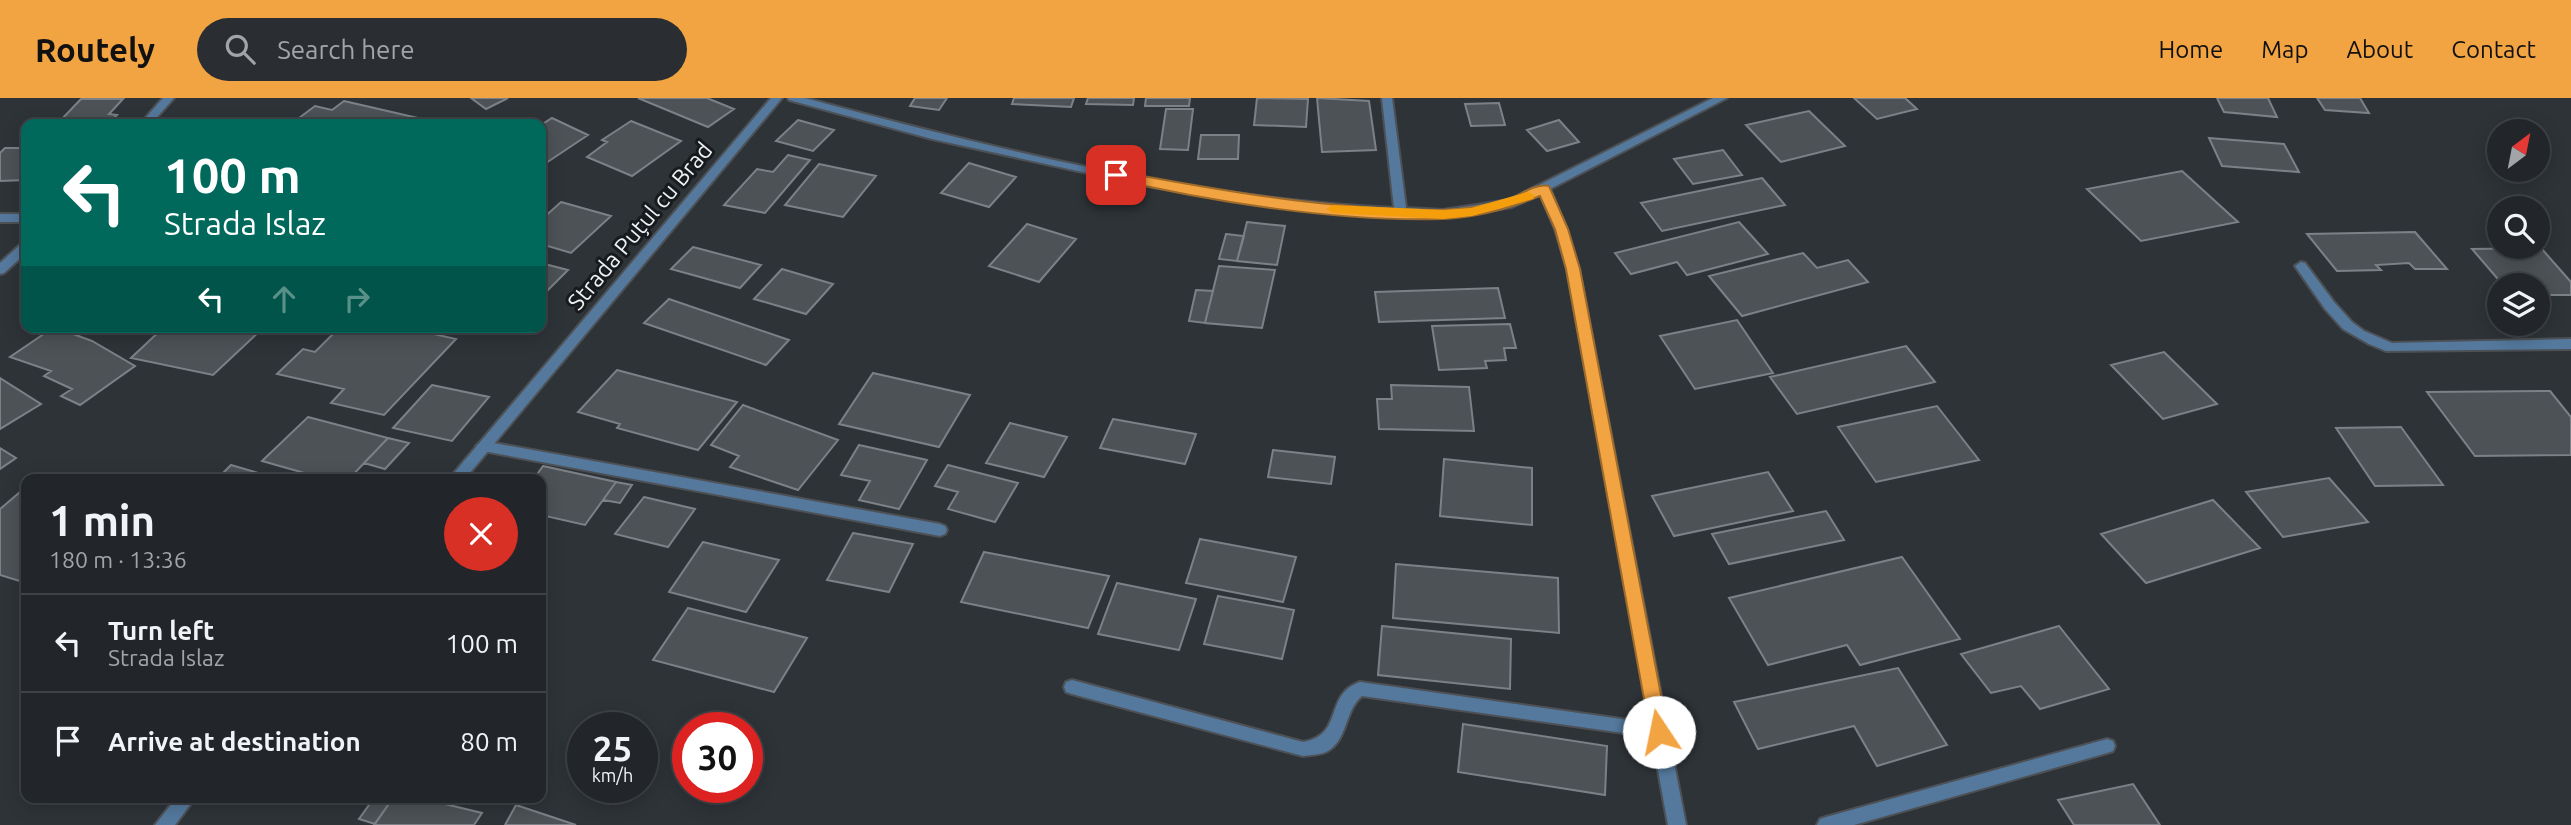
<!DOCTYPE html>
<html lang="en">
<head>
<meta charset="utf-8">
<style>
	:root { --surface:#22262a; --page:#2a2e32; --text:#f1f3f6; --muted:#a2a5a8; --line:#3f4347; --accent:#f3a442 }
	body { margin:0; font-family:Ubuntu,sans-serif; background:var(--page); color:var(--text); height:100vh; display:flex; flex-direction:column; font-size:26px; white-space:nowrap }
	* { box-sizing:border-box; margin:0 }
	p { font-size:23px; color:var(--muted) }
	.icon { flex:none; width:38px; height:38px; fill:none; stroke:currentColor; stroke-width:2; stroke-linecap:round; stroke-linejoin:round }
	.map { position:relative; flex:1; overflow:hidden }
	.details { position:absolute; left:21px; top:376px; width:525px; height:329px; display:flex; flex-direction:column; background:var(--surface); border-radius:14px; box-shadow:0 4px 18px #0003,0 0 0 2px var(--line) }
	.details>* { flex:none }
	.banner { position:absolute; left:21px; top:21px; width:525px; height:214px; border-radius:14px; box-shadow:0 4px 18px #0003,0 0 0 2px var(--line); background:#00695c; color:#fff; overflow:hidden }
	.needle { width:46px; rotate:32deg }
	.controls { position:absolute; left:2487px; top:21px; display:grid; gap:14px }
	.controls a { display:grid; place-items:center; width:63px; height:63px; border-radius:50%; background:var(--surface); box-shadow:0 4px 18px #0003,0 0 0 2px var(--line); font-size:35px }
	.speed { position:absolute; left:567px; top:614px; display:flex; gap:14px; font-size:35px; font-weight:700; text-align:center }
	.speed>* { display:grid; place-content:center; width:91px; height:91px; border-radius:50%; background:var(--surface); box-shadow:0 4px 18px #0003,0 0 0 2px var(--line); line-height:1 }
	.speed small { font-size:18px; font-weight:400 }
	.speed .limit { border:10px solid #d22; background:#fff; color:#111 }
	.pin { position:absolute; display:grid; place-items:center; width:60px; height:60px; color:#fff; margin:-30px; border-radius:14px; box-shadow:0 4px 10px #0006 }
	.me { position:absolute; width:77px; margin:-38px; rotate:349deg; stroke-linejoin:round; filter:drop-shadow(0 0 5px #0008) }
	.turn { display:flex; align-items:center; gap:24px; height:147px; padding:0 28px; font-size:32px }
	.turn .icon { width:91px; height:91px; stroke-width:2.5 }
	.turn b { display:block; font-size:49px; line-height:60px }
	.lanes { display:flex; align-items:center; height:66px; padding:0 28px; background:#0003; justify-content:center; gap:35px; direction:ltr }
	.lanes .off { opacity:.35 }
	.round { display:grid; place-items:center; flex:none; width:74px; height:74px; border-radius:37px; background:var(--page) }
	.head { display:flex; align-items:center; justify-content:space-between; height:119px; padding:0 28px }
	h1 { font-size:42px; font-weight:600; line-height:52px }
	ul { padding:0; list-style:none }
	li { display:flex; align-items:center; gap:21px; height:98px; padding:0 28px; border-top:2px solid var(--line) }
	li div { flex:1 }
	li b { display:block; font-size:26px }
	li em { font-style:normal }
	header { display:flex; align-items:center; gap:42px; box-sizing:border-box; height:98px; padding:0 35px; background:var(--accent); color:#111 }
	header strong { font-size:33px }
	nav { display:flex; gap:38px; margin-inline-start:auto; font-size:24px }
	.search { width:490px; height:63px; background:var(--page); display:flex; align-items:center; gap:18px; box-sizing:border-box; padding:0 24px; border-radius:38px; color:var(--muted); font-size:26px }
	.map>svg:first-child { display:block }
	.building { fill:#4d5257; stroke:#7b8186; stroke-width:2 }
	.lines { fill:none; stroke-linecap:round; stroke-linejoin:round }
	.lane-casing { stroke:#4d5156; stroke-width:4 }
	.street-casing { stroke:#4d5156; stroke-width:4 }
	.lane { fill:#54799d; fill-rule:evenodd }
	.street { fill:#54799d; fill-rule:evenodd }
	.route { fill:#f3a442; stroke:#9e6b2b; stroke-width:2 }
	.slow { fill:#f59e0b }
	.labels { text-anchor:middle; stroke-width:6; stroke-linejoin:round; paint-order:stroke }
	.street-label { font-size:23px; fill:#eef1f4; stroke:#181b1d }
</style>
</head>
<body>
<header>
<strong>Routely</strong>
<div class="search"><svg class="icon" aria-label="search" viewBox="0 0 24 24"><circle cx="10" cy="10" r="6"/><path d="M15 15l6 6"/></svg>Search here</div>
<nav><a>Home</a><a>Map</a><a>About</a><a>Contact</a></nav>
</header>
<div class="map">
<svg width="2571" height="727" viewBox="0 0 2571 727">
	<rect width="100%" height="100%" fill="#2e3338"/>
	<!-- building -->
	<path class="building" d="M471 0H508L486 11Z
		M638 0H707L734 11 708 29Z
		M915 0H947L939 12 910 8Z
		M1014 0H1074L1071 9 1012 6Z
		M1088 0H1134L1133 7 1086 6Z
		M1146 0H1190L1189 8H1145Z
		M1257 0 1308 1 1306 29 1254 27Z
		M1317 0 1369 3 1376 52 1322 54Z
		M1854 0H1905L1917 11 1877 21Z
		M2217 0H2268L2277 19 2224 14Z
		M2317 0H2360L2369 15 2325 12Z
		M81 1H123L109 16 117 17 108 26H57Z
		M344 3 431 23 427 26H291L315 8 332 12Z
		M1499 5 1505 27 1471 28 1465 6Z
		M1166 11H1193L1188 52 1160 51Z
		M1809 13 1845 48 1781 64 1746 27Z
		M552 20 588 37 543 67 541 27Z
		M798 22 834 32 813 53 776 43Z
		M1559 22 1579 44 1547 53 1527 32Z
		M631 23 681 43 632 78 587 59 607 44 602 42Z
		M1201 37H1239L1238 61H1198Z
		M2209 40 2284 46 2299 74 2222 68Z
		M5 50H26V82L0 83V55Z
		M1723 52 1742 77 1693 86 1674 61Z
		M788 57 810 62 765 115 724 107 757 71 773 74Z
		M969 65 1016 79 989 109 941 95Z
		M819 66 876 78 843 119 785 107Z
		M2182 73 2238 124 2141 143 2087 91Z
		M1762 80 1785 107 1662 133 1641 105Z
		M561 104 611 118 571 155 541 146V122Z
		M1247 124 1285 128 1277 167 1237 163Z
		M1739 124 1768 156 1687 177 1677 164 1631 176 1615 155Z
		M1027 126 1076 141 1039 184 989 168Z
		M2415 134 2447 171H2415L2409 165 2376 167 2381 172 2337 173 2307 136Z
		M1226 136 1244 138 1237 163 1219 161Z
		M693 149 761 167 740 190 671 171Z
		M2541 150 2571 184V197H2538V187H2503L2472 151Z
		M1803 155 1817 170 1848 162 1868 184 1742 218 1709 178Z
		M541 165 568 172 541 199Z
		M1219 168 1275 172 1262 230 1205 225Z
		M782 171 833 186 806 216 754 201Z
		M1498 190 1505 220 1379 224 1375 194Z
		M1196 192 1213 193 1205 225 1189 223Z
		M669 201 789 242 766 267 644 225Z
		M1737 222 1773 275 1695 291 1660 238Z
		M1510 226 1516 250H1504L1506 262 1485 263 1487 270 1439 272 1432 228Z
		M54 229 92 243 135 268 80 307 61 298 72 291 44 278 51 273 10 259Z
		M164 229H264L213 277 131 260Z
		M340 229H403L456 241 384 317 331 305 344 291 277 276 303 251 315 254Z
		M1906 248 1935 284 1797 316 1770 279Z
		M2164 254 2217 306 2163 321 2111 267Z
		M617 272 737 304 698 352 617 330 620 326 578 314Z
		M873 275 970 297 939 349 839 326Z
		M0 280 41 306 0 331Z
		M432 287 489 299 452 343 393 330Z
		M1391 287 1469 289 1474 333 1379 331 1377 301H1392Z
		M2550 293 2571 319V357L2475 358 2427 294Z
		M743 307 838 342 798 392 730 369 739 358 711 347Z
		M1937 308 1979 362 1876 384 1838 329Z
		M308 319 388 340 348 382H329L262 363Z
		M1113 321 1196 336 1185 366 1100 350Z
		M1010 325 1067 339 1044 379 986 365Z
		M2401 329 2443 387 2375 388 2336 330Z
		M388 340 409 345 385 371 364 365Z
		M859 347 927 362 899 411 859 402 870 383 841 377Z
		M0 350 16 360 0 371Z
		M1273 352 1335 359 1331 386 1268 379Z
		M1444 361 1532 370V427L1440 418Z
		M231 367 272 379 269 382H216Z
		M948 367 1018 385 995 424 948 411 958 394 935 388Z
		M543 368 616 384 585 427 541 417V382H533Z
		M1768 374 1793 413 1674 438 1652 398Z
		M2329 380 2368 424 2283 439 2246 394Z
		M616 384 632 387 620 405 603 402Z
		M26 389V485L0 477V411Z
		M644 399 695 411 668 449 615 436Z
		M2213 402 2260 450 2146 485 2101 436Z
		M1826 413 1844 442 1729 466 1712 436Z
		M853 435 913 446 889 494 827 482Z
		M1200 441 1296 459 1283 504 1186 485Z
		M703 444 779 462 746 514 669 494Z
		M984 454 1109 478 1088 530 961 504Z
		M1902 459 1960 541 1860 567 1847 547 1768 567 1729 500Z
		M1396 466 1558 480 1559 535 1393 520Z
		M1117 485 1196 501 1179 552 1098 536Z
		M1218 498 1294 512 1282 561 1204 546Z
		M688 510 807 540 774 594 653 562Z
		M1382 528 1511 541 1510 591 1378 577Z
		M2059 528 2109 591 2040 611 2021 588 1991 595 1961 556Z
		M1898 570 1947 647 1877 668 1854 628 1758 651 1734 604Z
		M1463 626 1607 648 1605 697 1458 674Z
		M2133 686 2160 727H2074L2058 702Z
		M374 700H393L375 726 359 721Z
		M393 700H420L482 715 474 727H374Z
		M516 707 576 727H505Z"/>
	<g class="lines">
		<!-- lane casing -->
		<g class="lane-casing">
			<path id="lane" d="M483 343 940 426 945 428 947 432 945 436 940 438 483 353 476 348Z"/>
		</g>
		<!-- street casing -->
		<g class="street-casing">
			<path id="street" d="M163 0H174L151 26H140Z
				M771 0H782L464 382H448Z
				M788 0H805C998 52 1195 101 1394 110L1382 0H1392L1406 110 1443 112 1509 102 1713 0H1727L1550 91 1567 131 1579 171 1686 727H1668L1652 639 1362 598C1344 613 1348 643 1326 654 1319 657 1310 657 1303 658L1072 596 1066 594 1064 589 1066 584 1072 582 1303 644C1345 637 1323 597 1360 584L1650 625 1567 171 1555 131 1540 96 1512 109 1443 120 1336 115 1257 107 1142 87 932 41 789 2Z
				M0 116H26V124H0Z
				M26 144V155L4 175 0 176V165L22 145Z
				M2301 164 2305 165 2334 204 2352 224 2364 233 2392 245 2571 241V251L2386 253 2369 246 2343 231 2325 211 2295 168Z
				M2107 641 2113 643 2115 648 2113 653 2107 655 1854 727H1817L1820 721 1826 719Z
				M176 700H195L175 727H155Z"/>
		</g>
		<!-- lane -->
		<use href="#lane" class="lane"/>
		<!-- street -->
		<use href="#street" class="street"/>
	</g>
	<!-- route -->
	<path class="route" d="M1116 73C1223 93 1330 112 1440 112 1461 112 1488 107 1509 101 1521 97 1535 85 1549 88L1568 131 1580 171 1668 634 1666 639H1653L1650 634 1566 171 1555 131 1540 98C1510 110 1474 120 1441 121 1341 124 1209 104 1111 80V74Z"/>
	<!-- slow -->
	<path class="slow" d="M1528 94 1535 98 1533 101 1472 118 1443 121 1333 115 1326 111 1333 107 1443 112 1471 110Z"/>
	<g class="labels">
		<!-- street labels -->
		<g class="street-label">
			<text transform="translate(640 128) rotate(-50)" y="8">Strada Puțul cu Brad</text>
		</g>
	</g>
</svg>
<div class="controls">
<a><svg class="needle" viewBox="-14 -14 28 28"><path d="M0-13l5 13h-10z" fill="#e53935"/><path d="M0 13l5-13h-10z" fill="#a2a5a8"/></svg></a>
<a><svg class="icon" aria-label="search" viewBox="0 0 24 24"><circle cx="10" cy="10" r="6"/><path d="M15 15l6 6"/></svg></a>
<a><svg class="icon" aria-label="layers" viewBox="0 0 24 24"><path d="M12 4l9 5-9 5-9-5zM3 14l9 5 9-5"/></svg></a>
</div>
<div class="speed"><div>25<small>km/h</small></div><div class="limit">30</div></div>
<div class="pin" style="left:1116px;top:77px;background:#d93025"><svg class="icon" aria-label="arrive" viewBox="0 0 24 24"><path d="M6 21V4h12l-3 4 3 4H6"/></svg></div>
<svg class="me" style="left:1659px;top:634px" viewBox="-20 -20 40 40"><circle r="19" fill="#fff"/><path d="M0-13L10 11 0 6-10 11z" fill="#f3a442"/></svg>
<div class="banner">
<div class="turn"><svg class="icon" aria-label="left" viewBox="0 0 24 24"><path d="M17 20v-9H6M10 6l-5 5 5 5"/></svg><div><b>100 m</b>Strada Islaz</div></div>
<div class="lanes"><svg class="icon" aria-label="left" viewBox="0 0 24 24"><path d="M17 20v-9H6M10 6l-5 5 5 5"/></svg><svg class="icon off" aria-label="ahead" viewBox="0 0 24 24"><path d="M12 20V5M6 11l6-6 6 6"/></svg><svg class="icon off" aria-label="right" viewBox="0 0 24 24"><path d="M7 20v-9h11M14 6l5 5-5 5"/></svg></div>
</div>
<section class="details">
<div class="head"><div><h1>1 min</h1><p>180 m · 13:36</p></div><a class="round" style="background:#d93025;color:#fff"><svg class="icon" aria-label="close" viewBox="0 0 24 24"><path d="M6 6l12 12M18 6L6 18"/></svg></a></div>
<ul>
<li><svg class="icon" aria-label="left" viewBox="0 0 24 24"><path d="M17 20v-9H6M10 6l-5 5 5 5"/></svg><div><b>Turn left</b><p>Strada Islaz</p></div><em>100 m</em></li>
<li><svg class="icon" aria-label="arrive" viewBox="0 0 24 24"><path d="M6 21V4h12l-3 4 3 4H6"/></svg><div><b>Arrive at destination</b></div><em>80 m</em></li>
</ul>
</section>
</div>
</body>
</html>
